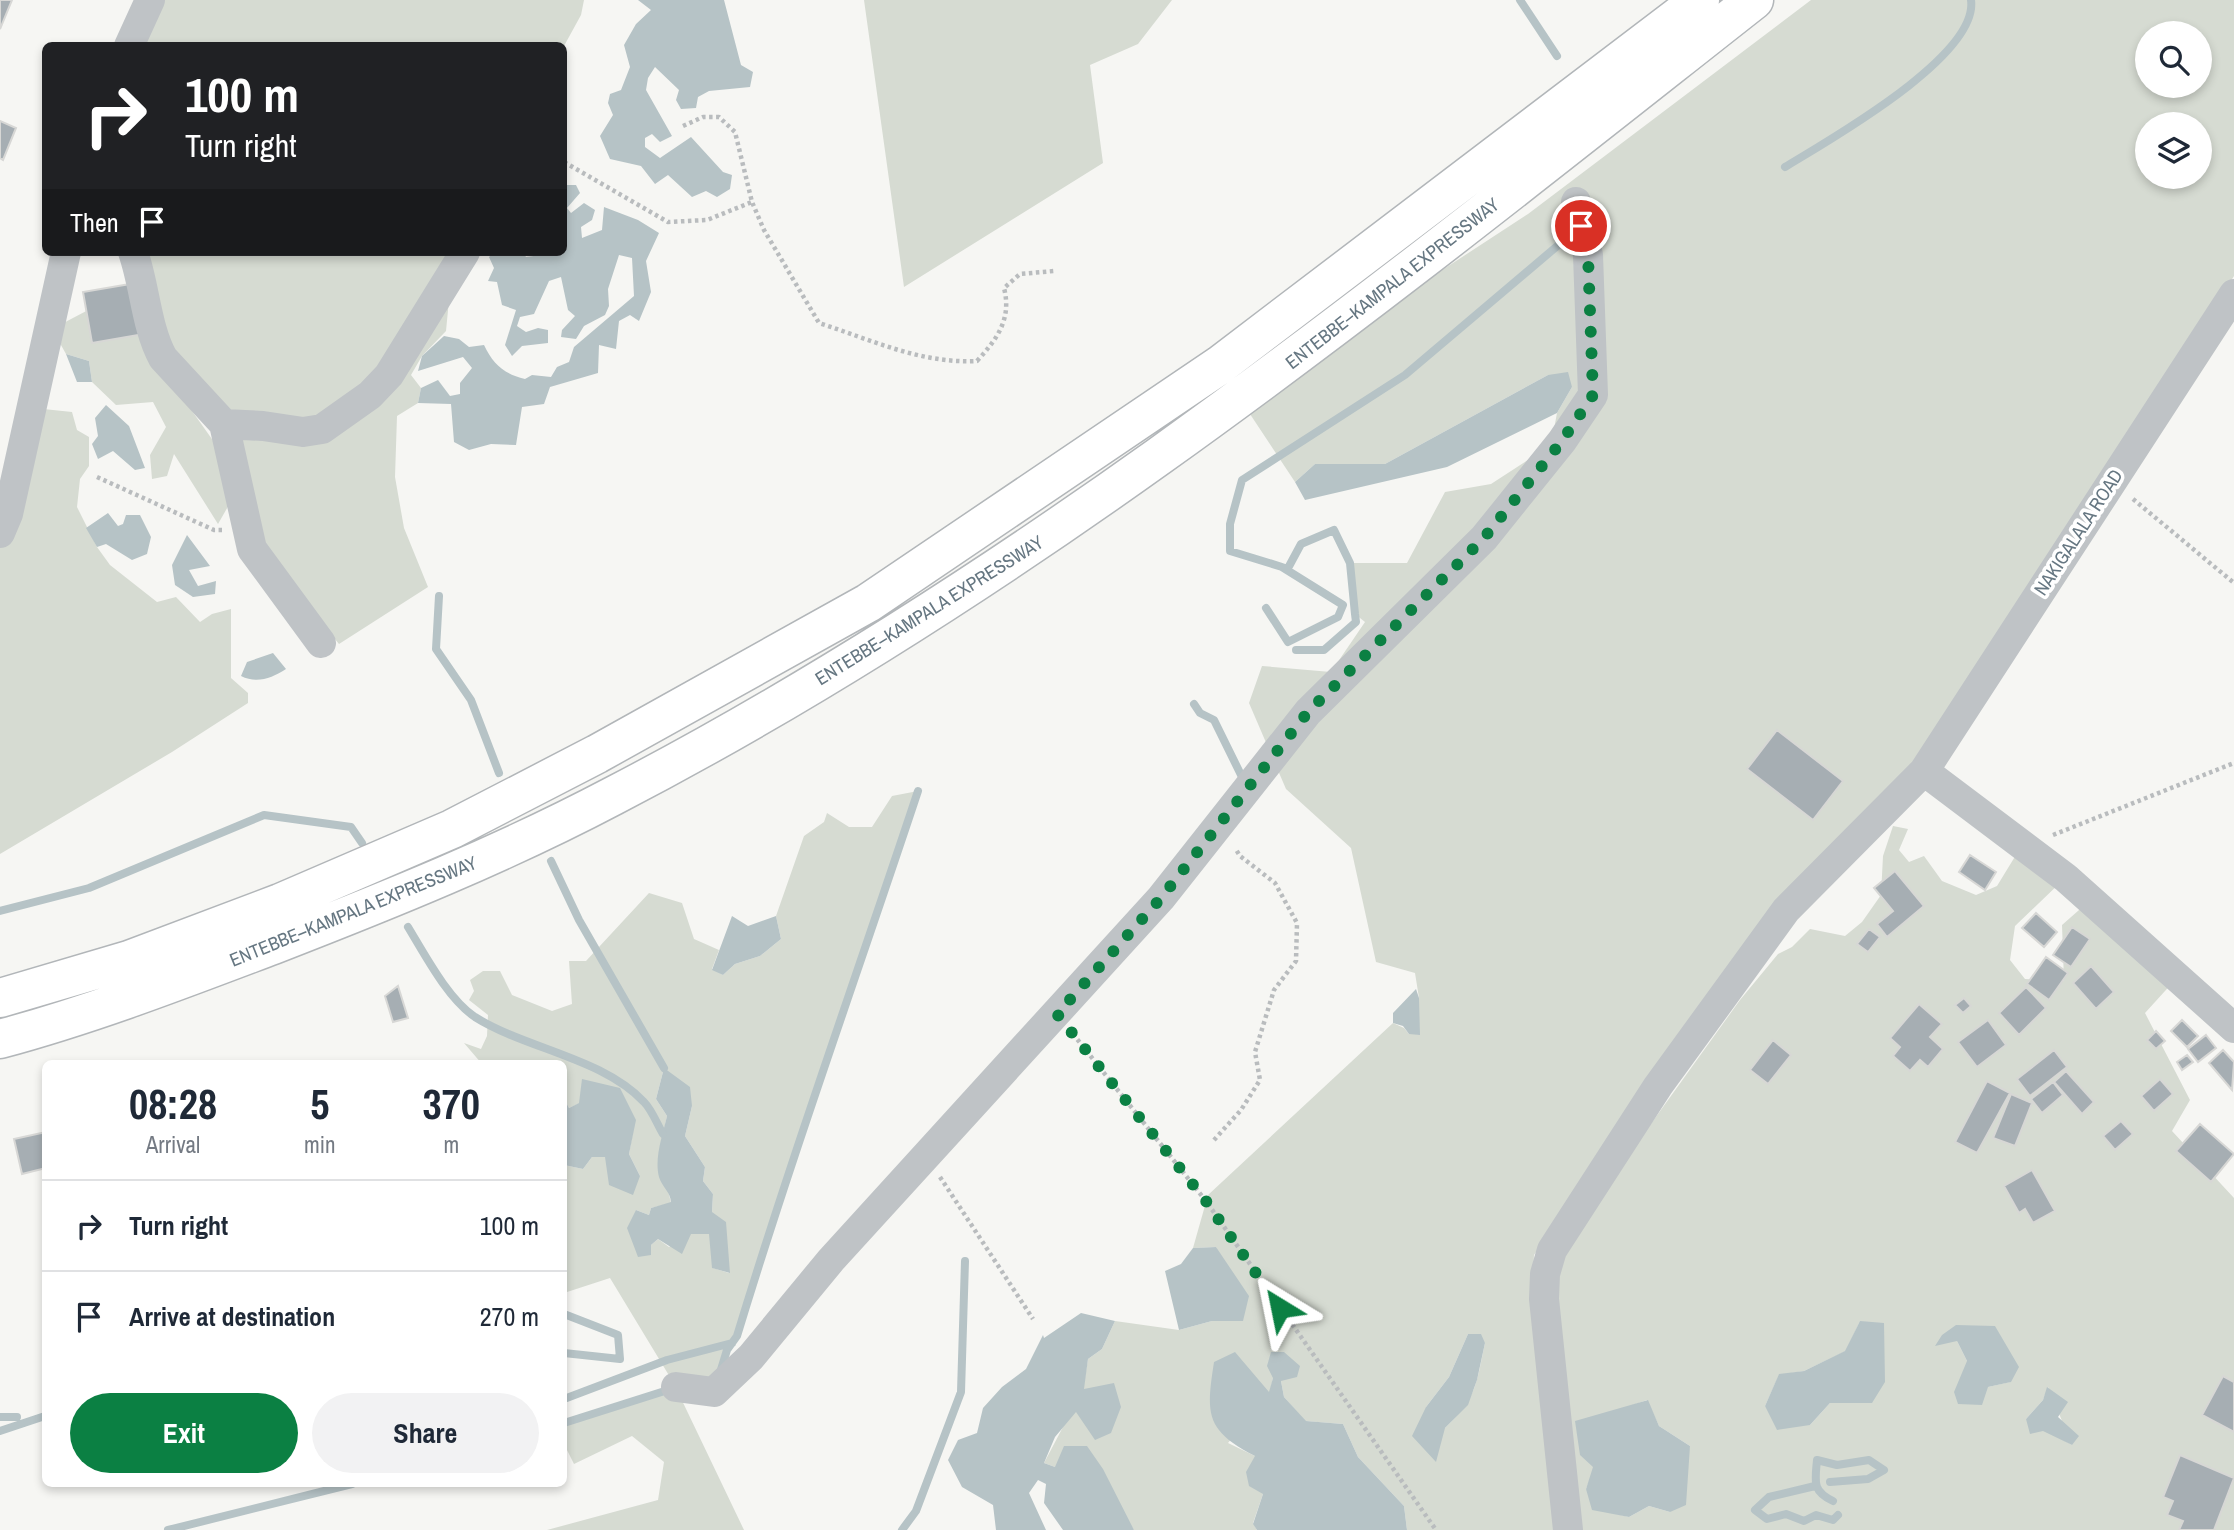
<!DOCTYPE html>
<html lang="en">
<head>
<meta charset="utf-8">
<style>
	:root { --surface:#fff; --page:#f2f2f3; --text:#1f2937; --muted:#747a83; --line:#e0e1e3; --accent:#0b8043 }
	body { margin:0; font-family:"Archivo Narrow",sans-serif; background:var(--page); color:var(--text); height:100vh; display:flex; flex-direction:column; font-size:26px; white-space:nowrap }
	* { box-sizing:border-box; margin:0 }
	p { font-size:23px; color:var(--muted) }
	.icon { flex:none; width:38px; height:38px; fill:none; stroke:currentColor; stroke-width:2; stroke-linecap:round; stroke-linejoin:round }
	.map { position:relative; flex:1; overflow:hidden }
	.details { position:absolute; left:42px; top:1060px; width:525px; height:427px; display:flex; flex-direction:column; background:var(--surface); border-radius:10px; box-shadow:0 4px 10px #0003 }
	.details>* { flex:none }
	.guide { position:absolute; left:42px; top:42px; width:525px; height:214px; border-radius:10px; box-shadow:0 4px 10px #0003; background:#202124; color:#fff; overflow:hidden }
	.fabs { position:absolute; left:2135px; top:21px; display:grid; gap:14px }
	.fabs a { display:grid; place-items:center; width:77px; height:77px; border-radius:50%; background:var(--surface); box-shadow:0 4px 10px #0003; font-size:35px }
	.pin { position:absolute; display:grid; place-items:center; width:60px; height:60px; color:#fff; margin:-30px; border:4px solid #fff; border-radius:50%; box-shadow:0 2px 7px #0007 }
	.me { position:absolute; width:77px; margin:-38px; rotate:325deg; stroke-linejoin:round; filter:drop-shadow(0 0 5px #0008) }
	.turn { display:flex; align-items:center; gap:24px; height:147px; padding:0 28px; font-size:32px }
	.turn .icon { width:91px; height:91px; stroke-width:2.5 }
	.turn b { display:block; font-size:49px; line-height:60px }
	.then { display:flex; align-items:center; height:66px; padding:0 28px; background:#0003; gap:14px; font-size:26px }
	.eta { display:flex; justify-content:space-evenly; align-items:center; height:119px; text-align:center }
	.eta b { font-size:42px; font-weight:700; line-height:49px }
	.button { display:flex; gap:14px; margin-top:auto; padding:14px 28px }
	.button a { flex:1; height:80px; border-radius:42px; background:var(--accent); color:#fff; font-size:28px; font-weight:700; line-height:80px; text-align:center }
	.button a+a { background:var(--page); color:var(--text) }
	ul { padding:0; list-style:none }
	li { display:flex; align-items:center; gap:21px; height:91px; padding:0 28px; border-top:2px solid var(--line) }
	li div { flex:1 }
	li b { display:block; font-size:26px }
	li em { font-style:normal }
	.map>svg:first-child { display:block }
	.green { fill:#d6dbd2; fill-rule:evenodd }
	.water { fill:#b6c3c6 }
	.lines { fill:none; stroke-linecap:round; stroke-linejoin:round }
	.stream { stroke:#b6c3c6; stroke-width:8 }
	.building { fill:#a6aeb3; stroke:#d7d7d5; stroke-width:2 }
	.highway-casing { stroke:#b2b6b9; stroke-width:41 }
	.path { stroke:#b9bcbe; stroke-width:4.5; stroke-dasharray:3.5 3.5; stroke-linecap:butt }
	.street { stroke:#bfc3c6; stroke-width:30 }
	.highway { stroke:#fff; stroke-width:38 }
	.route { stroke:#0b8043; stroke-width:12; stroke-dasharray:0 21.6 }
	.labels { text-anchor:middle; stroke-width:7; stroke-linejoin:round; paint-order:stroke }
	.street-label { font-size:19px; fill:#667782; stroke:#fff }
</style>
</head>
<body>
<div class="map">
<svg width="2234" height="1530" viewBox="0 0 2234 1530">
	<rect width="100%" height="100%" fill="#f6f6f3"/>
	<!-- green -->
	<path class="green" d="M158 0H584L581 15 564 46H138Z
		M864 0H1172L1138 44 1090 65 1103 163 904 287Z
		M1811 0H2234V276L1922 770 1662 1074 1534 1255 1532 1291 1560 1530H1407L1404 1506 1358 1457 1343 1424 1305 1421 1284 1397 1281 1381 1273 1378 1270 1392 1228 1443 1255 1456 1263 1494 1253 1523 1257 1530H1134L1129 1523 1055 1467 1044 1463 1083 1389 1088 1359 1102 1349 1115 1321 1179 1330 1212 1321H1243L1216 1247 1193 1248 1208 1195 1393 1023 1404 1028 1409 1034 1419 998 1415 973 1376 962 1351 848 1286 789 1249 703 1262 666 1331 672 1365 622 1355 614 1350 563H1407L1445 492 1491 484 1551 445 1557 413 1572 387 1548 375 1385 464H1315L1295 482 1248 411 1404 295 1528 214ZM2147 33H2200V86H2147ZM2147 124H2200V177H2147ZM1468 1334 1485 1343C1476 1385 1477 1397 1445 1428L1426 1407 1449 1377Z
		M136 252H474L449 300 446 331 422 356 411 375 421 388 418 403 397 416 395 477 404 528 428 587 339 644 256 543 231 418 167 343Z
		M92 308 150 322 192 411 224 456 234 496 218 524 174 454 167 476 152 479 150 455 166 427 153 402 116 405 92 382 89 361 66 354 52 329Z
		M34 408 72 412 77 430 89 437V466L80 479 77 507 97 547 110 565 157 602 176 597 200 622 212 614 231 609V678L248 693V703L172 752 0 854V511Z
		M918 791C858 972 794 1152 737 1336L727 1350 720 1373 676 1388 744 1530H547L658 1500 664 1462 632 1436 574 1464 564 1444V1423L676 1387 610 1278 564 1293V1165L583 1169 592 1157H605L640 1176 629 1154 635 1120 580 1103 569 1108 564 1098V1064H508L498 1061 497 1064H482L464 1043 481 1049 487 1036 488 1015 469 1000 474 991 470 980 483 971H500L512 995 552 1011 572 1004 569 961H586L649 893 682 903 694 939 719 950 712 969 723 975 735 964 760 956 781 939 776 916 804 836 824 822 827 813 849 827H872L892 796ZM664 1068 692 1106 685 1136 705 1167 703 1181 713 1194 712 1212 729 1273 713 1268 710 1234H690L669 1247 658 1239 651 1245 636 1210 649 1215 651 1208 671 1203 659 1153 667 1116 656 1099Z
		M1893 826 1908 829 1899 850 1909 862 1924 856 1942 881 1976 895 1997 886 2019 850 2063 880 2015 926 2010 960 2025 979 2064 981 2062 925 2087 903 2175 980 2145 1013 2190 1100 2172 1131 2234 1198V1530H1581L1554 1311 1558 1268 1599 1196 1740 1000 1778 954 1792 947 1810 929 1845 936 1862 922 1881 895 1883 856ZM1860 1321 1830 1403 1810 1425 1765 1406 1779 1375 1804 1371 1846 1351ZM1957 1341 2010 1382 1988 1387 1967 1361ZM2048 1387 2072 1445 2026 1419 2043 1400ZM1647 1400 1659 1426 1690 1446 1670 1512 1649 1506 1629 1517 1613 1513 1586 1489 1616 1411Z"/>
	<!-- water -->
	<path class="water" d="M638 0H724L741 65 753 72 750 87 709 91 698 97 696 108 681 109 676 100 679 90 655 67 648 78 646 90 672 136 660 142 652 134 645 138V147L660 158 691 137 723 172 732 175 730 189 717 197 706 191 692 197 668 175 655 184 641 166 610 159 600 136 613 115 608 103 610 94 621 90 630 67 624 45 636 24 651 10Z
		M564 185H576L580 193 567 208 571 213 584 203 595 210 592 220 581 227 582 238 602 230 604 207 638 220 659 233 646 261 651 292 639 321 630 315 619 321 616 349 599 345 598 373 550 387 544 404 522 407 516 445 491 444 469 450 454 442 451 404 418 403 421 388 438 380 450 396 460 394V383L472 368 463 357 418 371 422 356 444 336 459 339 469 347 484 345C493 364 504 374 525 379L532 375 551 377 557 367 569 362 574 347 634 296 632 258 619 255 608 289 609 306 605 315 584 326 576 339 561 337 562 330 575 316 568 310 561 277 549 281 534 314 520 317 517 326 526 332 538 328 548 330V343L522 346 512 356 505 345 516 310 502 305 497 282 488 281 494 268 489 257 494 252H523L526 257 564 252Z
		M66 354 89 361 92 382H77Z
		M1568 372 1572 387 1557 413 1447 467 1305 500 1295 482 1315 464H1385L1548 375Z
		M106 405 129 426 145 468 135 470 113 451 98 459 92 444 98 436 95 418Z
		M108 513 118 526 123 524 126 515H140L151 537 147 554 132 560 106 544 97 547 86 528Z
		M187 535 210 566 189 570 198 586 216 581 215 594 193 597 175 585 172 565Z
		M273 653 286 669C272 678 257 684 241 676L247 662Z
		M732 916 748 926 776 916 781 939 760 956 735 964 723 975 712 970Z
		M1416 989 1419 998 1420 1035 1409 1034 1403 1026 1393 1023V1013Z
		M664 1068 690 1087 692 1106 685 1136 705 1167 703 1181 713 1194 712 1212 726 1222 730 1273 712 1268 709 1234H691L682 1254 658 1239 651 1245V1255L638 1257 627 1228 636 1210 649 1215 651 1208 671 1202C670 1191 662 1187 659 1177 654 1158 663 1134 667 1116L656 1099Z
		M582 1079 620 1088 636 1120 629 1154 640 1176 633 1195 609 1185 605 1157H592L583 1169 564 1165 566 1145 564 1141V1098L569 1108 579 1103Z
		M1216 1247 1249 1296 1243 1321H1212L1179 1330 1165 1271 1181 1264 1193 1248Z
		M1081 1313 1115 1321 1102 1349 1088 1359 1084 1389 1114 1383 1121 1407 1111 1433 1095 1440 1076 1412 1055 1437 1044 1463 1055 1467 1064 1446H1087L1103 1469 1134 1530H1063L1044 1503 1046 1484 1038 1480 1029 1493 1046 1530H996L993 1505 962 1487 948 1460 958 1440 977 1433 983 1408 1002 1387 1026 1369 1043 1335 1044 1338Z
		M1860 1321 1884 1323 1885 1382 1872 1403H1830L1810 1425 1777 1430 1765 1406 1779 1374 1804 1371 1845 1351Z
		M1956 1325 1995 1326 2019 1367 2011 1382 1988 1387 1982 1405 1958 1404 1954 1392 1967 1361 1957 1341 1935 1346 1942 1335Z
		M1468 1334H1481L1485 1343 1477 1380 1468 1405 1445 1428 1436 1462 1412 1436 1426 1407 1449 1377Z
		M1235 1352 1269 1392 1273 1378 1267 1366 1271 1352H1284L1300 1366 1297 1377 1281 1381 1284 1397 1306 1421 1343 1424 1358 1457 1404 1506 1407 1530H1257L1253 1524 1263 1494 1249 1486 1246 1472 1255 1456C1205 1430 1206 1414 1214 1362Z
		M2047 1387 2068 1402 2058 1417 2079 1436 2072 1445 2043 1431 2030 1434 2026 1419 2043 1400Z
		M1648 1400 1659 1426 1690 1446 1686 1505 1670 1512 1649 1506 1629 1517 1592 1510 1586 1489 1593 1467 1580 1455 1575 1421Z"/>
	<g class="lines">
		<!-- stream -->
		<path class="stream" d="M1520 0 1557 56
			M1785 167C1829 140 1979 56 1971 0
			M1287 570 1301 544 1334 530 1350 563 1355 614 1356 622 1324 650H1296
			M439 596 436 649 471 700 499 773
			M1266 608 1288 642 1338 617 1343 605 1282 567 1230 551V524L1242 480 1405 375 1575 231
			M1194 704 1200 713 1214 720 1244 781
			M551 861 579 920 664 1068
			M0 911 89 888 264 815 351 827 362 843
			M408 927C425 955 448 999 475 1017 526 1049 603 1058 644 1102 652 1110 657 1124 663 1134
			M564 1314 618 1335 620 1359 564 1353
			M720 1373 727 1350 737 1336C793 1152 858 972 918 791
			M564 1399 667 1360 732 1343
			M0 1417H17
			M564 1423 671 1389
			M0 1431 45 1416
			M1830 1482 1868 1479 1884 1470 1869 1460 1837 1465 1817 1460C1815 1482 1812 1491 1833 1501
			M1815 1486 1769 1497 1755 1510 1767 1519 1786 1514 1804 1521 1816 1515 1833 1520 1838 1515
			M168 1530 352 1484
			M902 1530 916 1511 961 1392 965 1261"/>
	</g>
	<!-- building -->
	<path class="building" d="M0 0H12L0 29Z
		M0 121 16 128 3 160 0 158Z
		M136 283 144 334 92 343 83 292Z
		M1777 730 1843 781 1813 820 1747 769Z
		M1970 855 1996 872 1985 890 1959 872Z
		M1895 871 1924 906 1887 937 1877 924 1893 911 1874 888Z
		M2036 913 2057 932 2044 947 2022 928Z
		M2072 927 2090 939 2071 967 2053 955Z
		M1869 929 1880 937 1868 952 1857 944Z
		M2046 957 2068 973 2049 1000 2027 984Z
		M2091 966 2114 992 2096 1009 2073 983Z
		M398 986 408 1018 393 1022 385 996Z
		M2026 987 2046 1008 2019 1035 1999 1013Z
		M1964 998 1971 1006 1963 1013 1955 1005Z
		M1919 1004 1942 1024 1930 1037 1943 1049 1928 1067 1920 1060 1910 1071 1893 1056 1900 1047 1890 1038Z
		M1988 1020 2006 1045 1977 1067 1958 1042Z
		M2182 1020 2198 1036 2187 1047 2171 1031Z
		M2156 1031 2165 1041 2156 1049 2147 1040Z
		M2206 1035 2216 1048 2198 1062 2188 1049Z
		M1773 1040 1791 1055 1768 1084 1750 1070Z
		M2054 1050 2067 1067 2030 1096 2017 1079Z
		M2223 1050 2234 1062 2232 1090 2209 1063Z
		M2187 1055 2193 1062 2182 1070 2177 1062Z
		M2066 1071 2094 1102 2082 1114 2054 1082Z
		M2160 1079 2173 1094 2154 1111 2141 1096Z
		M1987 1081 2010 1093 1977 1153 1955 1142Z
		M2053 1082 2063 1095 2042 1113 2031 1099Z
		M2011 1094 2032 1103 2015 1146 1993 1138Z
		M2121 1121 2133 1134 2115 1150 2103 1136Z
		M2200 1124 2234 1154 2211 1182 2176 1151Z
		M46 1132V1168L22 1174 14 1139Z
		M2032 1170 2055 1211 2033 1223 2025 1209 2019 1213 2004 1186Z
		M2223 1376 2234 1382V1432L2202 1415Z
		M2180 1455 2234 1478 2214 1530H2179L2183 1521 2167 1515 2173 1501 2163 1497Z"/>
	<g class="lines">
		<!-- highway casing -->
		<g class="highway-casing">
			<path id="highway" d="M0 998 129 960 280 903 452 829 597 754 868 603 1220 365 1700 0
				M0 1039C93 1014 183 979 273 945 389 900 503 854 613 796 1028 581 1389 287 1754 0"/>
		</g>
		<!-- path -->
		<path class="path" d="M683 126 703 117H719L735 132 752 202 764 230 819 323C872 340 921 364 977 361 997 339 1012 319 1004 288L1020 274 1054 271
			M564 162 668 222 707 220 752 202
			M97 477 214 530H222
			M2133 499 2234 583
			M2053 835 2234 763
			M1073 1034 1206 1201 1436 1530
			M1214 1140 1241 1110 1260 1080 1255 1052 1274 990 1296 961 1297 923 1275 883 1240 856 1235 848
			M940 1177 1033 1319"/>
		<!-- street -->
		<path class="street" d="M129 46 150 0
			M133 252C145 286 146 327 163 358L224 424 252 549 321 643
			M224 424 263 426 303 432 322 429 370 395 389 375 465 252
			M0 533 8 514 66 252
			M1924 771 2066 878 2234 1028
			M676 1387 714 1392 751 1357 831 1260 1161 898 1308 712 1484 538 1562 441 1593 395 1588 255 1576 202
			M1568 1530 1544 1299 1545 1274 1552 1250 1658 1086 1786 910 1924 771 2234 294"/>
		<!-- highway -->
		<use href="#highway" class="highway"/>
	</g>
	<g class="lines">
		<!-- route -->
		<path class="route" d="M1280 1308 1206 1201 1057 1014 1161 898 1308 712 1484 538 1562 441 1593 395 1588 255 1581 226"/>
	</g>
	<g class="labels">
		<!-- street labels -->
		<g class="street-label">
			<text transform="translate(1392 283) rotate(-38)" y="7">ENTEBBE–KAMPALA EXPRESSWAY</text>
			<text transform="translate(2078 532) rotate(-57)" y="7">NAKIGALALA ROAD</text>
			<text transform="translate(929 610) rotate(-32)" y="7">ENTEBBE–KAMPALA EXPRESSWAY</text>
			<text transform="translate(353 911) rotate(-22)" y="7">ENTEBBE–KAMPALA EXPRESSWAY</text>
		</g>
	</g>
</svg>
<div class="fabs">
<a><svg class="icon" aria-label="search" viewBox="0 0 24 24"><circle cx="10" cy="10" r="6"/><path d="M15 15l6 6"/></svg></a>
<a><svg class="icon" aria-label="layers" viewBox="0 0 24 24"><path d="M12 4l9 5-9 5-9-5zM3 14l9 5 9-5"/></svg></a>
</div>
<div class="pin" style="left:1581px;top:226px;background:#d93025"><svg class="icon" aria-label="arrive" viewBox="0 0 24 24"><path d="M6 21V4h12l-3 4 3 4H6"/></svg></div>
<svg class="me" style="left:1280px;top:1308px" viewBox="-20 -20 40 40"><path d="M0-17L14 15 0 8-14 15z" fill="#0b8043" stroke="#fff" stroke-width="4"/></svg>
<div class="guide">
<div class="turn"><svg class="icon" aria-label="right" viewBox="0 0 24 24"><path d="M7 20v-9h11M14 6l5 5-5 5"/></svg><div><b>100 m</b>Turn right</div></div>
<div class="then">Then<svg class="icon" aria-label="arrive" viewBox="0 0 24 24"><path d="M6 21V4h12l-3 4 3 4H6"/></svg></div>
</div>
<section class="details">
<div class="eta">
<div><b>08:28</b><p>Arrival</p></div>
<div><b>5</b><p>min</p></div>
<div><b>370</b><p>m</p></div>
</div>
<ul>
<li><svg class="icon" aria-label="right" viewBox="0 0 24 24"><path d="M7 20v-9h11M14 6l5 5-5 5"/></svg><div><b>Turn right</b></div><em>100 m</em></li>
<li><svg class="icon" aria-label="arrive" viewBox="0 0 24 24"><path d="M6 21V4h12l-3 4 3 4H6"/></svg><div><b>Arrive at destination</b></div><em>270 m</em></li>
</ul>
<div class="button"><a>Exit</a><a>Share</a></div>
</section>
</div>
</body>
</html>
